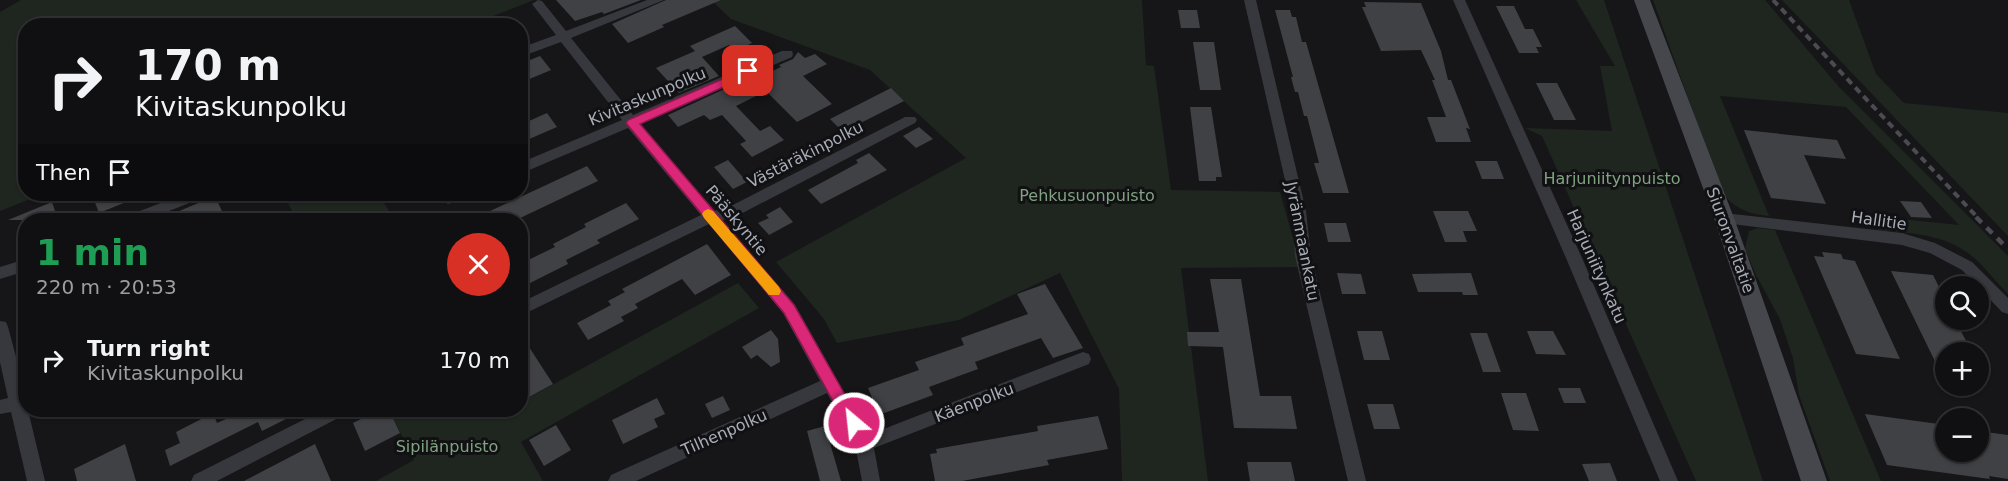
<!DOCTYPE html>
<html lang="en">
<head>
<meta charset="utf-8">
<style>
	:root { --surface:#101012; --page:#19191b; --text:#f1f3f6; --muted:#9c9d9f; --line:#303032 }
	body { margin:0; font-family:"DejaVu Sans",sans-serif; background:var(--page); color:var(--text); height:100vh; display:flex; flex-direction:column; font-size:22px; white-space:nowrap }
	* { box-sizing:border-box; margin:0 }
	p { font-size:20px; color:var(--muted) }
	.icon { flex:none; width:33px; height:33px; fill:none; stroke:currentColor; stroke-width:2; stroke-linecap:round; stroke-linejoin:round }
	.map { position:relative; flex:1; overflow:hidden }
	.details { position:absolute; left:18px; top:213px; width:510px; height:204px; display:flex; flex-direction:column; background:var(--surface); border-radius:24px; box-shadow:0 2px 4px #0004,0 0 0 2px var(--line) }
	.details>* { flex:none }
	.banner { position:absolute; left:18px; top:18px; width:510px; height:183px; border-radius:24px; box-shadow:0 2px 4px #0004,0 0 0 2px var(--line); background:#101012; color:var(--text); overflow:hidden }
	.fabs { position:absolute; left:1935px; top:276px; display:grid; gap:12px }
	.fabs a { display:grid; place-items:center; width:54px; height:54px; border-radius:50%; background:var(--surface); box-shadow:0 2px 4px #0004,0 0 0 2px var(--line); font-size:30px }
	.pin { position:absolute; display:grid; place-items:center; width:51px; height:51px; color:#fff; margin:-26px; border-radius:12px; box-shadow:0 3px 9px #0006 }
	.me { position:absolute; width:66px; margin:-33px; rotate:332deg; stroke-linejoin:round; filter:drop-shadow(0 0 4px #0008) }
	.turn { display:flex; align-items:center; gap:21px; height:126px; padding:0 18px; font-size:27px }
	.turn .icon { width:78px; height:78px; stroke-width:2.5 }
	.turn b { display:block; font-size:42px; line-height:51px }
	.then { display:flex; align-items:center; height:57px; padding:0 18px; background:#0003; gap:12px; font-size:22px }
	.round { display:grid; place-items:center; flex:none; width:63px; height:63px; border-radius:32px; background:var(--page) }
	.headline { display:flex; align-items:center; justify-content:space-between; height:102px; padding:0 18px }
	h1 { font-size:36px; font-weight:700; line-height:45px; color:#1e9e55 }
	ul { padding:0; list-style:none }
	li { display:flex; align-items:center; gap:18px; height:90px; padding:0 18px }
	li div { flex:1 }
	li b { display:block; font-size:22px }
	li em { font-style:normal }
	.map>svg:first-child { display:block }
	.green { fill:#1e261f }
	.building { fill:#404145 }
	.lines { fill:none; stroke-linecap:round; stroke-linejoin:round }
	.street { fill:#37383d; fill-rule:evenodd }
	.secondary { fill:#45474d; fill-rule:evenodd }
	.rail-far1 { stroke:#4a4c52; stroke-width:4; stroke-dasharray:7 5; stroke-linecap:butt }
	.rail { stroke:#4a4c52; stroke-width:4.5; stroke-dasharray:8 7; stroke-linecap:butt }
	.route { fill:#db2777; stroke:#8e194d; stroke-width:1.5 }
	.slow { fill:#f59e0b }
	.labels { text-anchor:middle; stroke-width:6; stroke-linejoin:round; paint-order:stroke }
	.street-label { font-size:16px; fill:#a8adb8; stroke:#111113 }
	.park-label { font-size:16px; fill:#7fa381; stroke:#111113 }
</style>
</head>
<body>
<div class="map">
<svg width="2008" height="481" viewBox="0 0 2008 481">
	<rect width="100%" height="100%" fill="#161618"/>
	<!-- green -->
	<path class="green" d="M21 0H534L470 25 26 26V194H43L0 211V12Z
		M711 0H1142L1146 65 1154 66 1171 190 1280 192 1301 267 1181 268 1208 481H1122L1119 389 1060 273 959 320 837 343 824 319 776 262 966 158 870 70 731 19Z
		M1576 0H1604L1763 481H1696L1542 136 1525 128 1612 131 1600 66H1615Z
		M1653 0H1765L1840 88 2008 256V294C1995 281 1983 264 1968 253 1943 234 1908 233 1878 230L1871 216 1959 225 1846 107 1720 96 1769 216C1748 214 1736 209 1722 193Z
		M1782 0H1849L1876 74 1904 103 2008 113V236Z
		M284 194H379L394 220H296Z
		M1758 228 1775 230 1881 481H1830L1799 395 1793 358 1780 319 1756 275 1745 249 1749 231Z
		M738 283 759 308 521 442 543 481H376L414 460 389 410H520L521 402Z"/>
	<!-- building -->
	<path class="building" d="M556 0H641L604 14 602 12 575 21Z
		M666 0H721L662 25 664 27 628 43 612 24Z
		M1364 2 1421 3 1441 51 1448 80H1451L1470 129 1466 128 1471 142H1436L1427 117H1446L1432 80H1435L1421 50 1381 51 1362 7H1366Z
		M1496 6H1514L1525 29H1533L1542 47H1536L1539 53H1519Z
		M1178 10H1197L1200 28H1181Z
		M1275 10H1290L1292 17H1296L1302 42H1306L1349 193H1323L1314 163H1319L1307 116H1304L1298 92H1295L1291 77H1293Z
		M735 26 752 43 734 51 729 45 702 57 719 76 679 93 656 68 695 51 690 46Z
		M1193 42H1214L1221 90H1200Z
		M798 52 805 58 815 54 827 64 803 76 832 104 797 122 766 91 736 106 760 131 770 126 784 140 752 157 740 144 746 141 722 115 710 120 704 115 678 127 668 115 729 87 732 90 781 67 779 65 793 59Z
		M540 56 551 70 520 83V64Z
		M1536 83H1557L1576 120H1554Z
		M891 88 904 101 843 132 830 119Z
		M1190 107H1211L1222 177H1216V181H1199Z
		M547 113 557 127 520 143V125Z
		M919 127 933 139 916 148 903 136Z
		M1744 130 1837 140 1846 159 1804 155 1826 204 1771 198Z
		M869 153 887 170 821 204 808 190 858 163 856 160Z
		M728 160 747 182 733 189 714 167Z
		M1475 161H1497L1504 179H1482Z
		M587 166 598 181 516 220H471Z
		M103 194H146L99 213 93 197Z
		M215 196 226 220H158Z
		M1900 201 1921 202 1932 218 1911 217Z
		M52 202 58 220H8Z
		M626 203 639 219 597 240 600 243 566 260 568 264 520 288V264L555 247 553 244 586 227 584 224Z
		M780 207 793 222 769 235 758 223 769 218 766 215Z
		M1433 211H1468L1477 231H1463L1467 242H1445Z
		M1324 223H1346L1351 242H1328Z
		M707 244 731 275 695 295 682 279 635 304 638 308 621 317 624 321 588 340 577 323 611 305 608 301 625 292 622 289Z
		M1822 252 1841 254 1843 259 1855 261 1900 359 1856 354 1814 256 1824 257Z
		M1891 271 1933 275 1946 301V320H1955L1972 352H1946V384Z
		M1337 273 1361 274 1366 294H1342Z
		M1471 273 1478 295H1463L1462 292H1418L1412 274Z
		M1210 279H1241L1260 396H1291L1297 429 1234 428 1223 347 1188 346 1187 332H1219Z
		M1045 284 1083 348 1053 358 1041 338 975 362 978 369 929 387 933 395 879 415 868 388 919 370 915 362 964 345 961 338 1028 314 1017 294Z
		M771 330 778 339 780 362 771 367 757 355 751 359 742 347Z
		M1357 331H1382L1390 360H1364Z
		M1527 331H1553L1566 355 1536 354Z
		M520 333 553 384 520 402Z
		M1470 333H1487L1501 372H1483Z
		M1558 388H1580L1586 403H1564Z
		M1501 393H1526L1539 431 1513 430Z
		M723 396 730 410 712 418 705 404Z
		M657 398 665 414 654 419 658 427 623 444 612 420Z
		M1367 404H1393L1400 429H1374Z
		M246 410H304L262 431 258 422 170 466 165 450 180 443 176 432 213 413 217 423Z
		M379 410H389L400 433 365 451 353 423Z
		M1865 414 1946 425V452H1978V431L2008 435V479L1989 476 1990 479 1887 465Z
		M1098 416 1108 449 1047 460 1049 465 962 481H935L930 454 937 453 936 449 1038 431 1037 426Z
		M556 425 571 450 544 466 529 440Z
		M825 426 841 481H820L807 431Z
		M125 444 136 481H77L74 469Z
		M315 444 331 481H244Z
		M1247 462H1291L1295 481H1250Z
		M1610 463 1617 481H1589L1582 464Z"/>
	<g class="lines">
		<!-- street -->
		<path class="street" d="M538 0 542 1 566 31 647 0H664L571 38 633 115 782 51H792L793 54 792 57 640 123 714 211 727 208 905 117H915L917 120 915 123 735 217 722 220 795 305 868 435 1083 352 1089 354 1091 359 1089 364 874 448 880 481H862L855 445 827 393 636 481H608L611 475 820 381 783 313 709 224 520 316V303L701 215 628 128 520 174V163L622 120 561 42 520 57V48L556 35 532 4Z
			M1244 0H1256L1306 211 1311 256 1366 481H1348L1295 256 1292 211Z
			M1453 0H1465L1582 258 1678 481H1660L1566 258Z
			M184 194H204L202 198 146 220H125L127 216Z
			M448 194H469L467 198 448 204 441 199Z
			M1724 213 1902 233 1935 243 1972 262 2008 298V314L2002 312 1962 270 1930 253 1902 245 1724 223 1719 222 1717 218 1719 214Z
			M26 259V271L0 279V267Z
			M0 321 6 322 8 327 26 394V410H28L45 481H27L11 412 0 414V400L8 398 0 362Z
			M323 410H347L344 415 217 481H191L194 475Z"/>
		<!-- secondary -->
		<path class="secondary" d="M1634 0H1650L1734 218 1827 481H1801L1714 218Z"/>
		<!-- rail-far1 -->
		<path class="rail-far1" d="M1773 0 1978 218"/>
		<!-- rail -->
		<path class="rail" d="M1976 217 2008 249"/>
	</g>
	<!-- route -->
	<path class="route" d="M748 68 753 69V74L640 124 794 305 861 423 859 428 854 430 848 428 784 313 626 123 628 120Z"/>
	<!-- slow -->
	<path class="slow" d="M708 209 713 211 779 287 781 291 779 295H769L704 218 702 214 704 211Z"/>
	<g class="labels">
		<!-- street labels -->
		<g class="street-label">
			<text transform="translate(647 96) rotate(-23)" y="6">Kivitaskunpolku</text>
			<text transform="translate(805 154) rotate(-27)" y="6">Västäräkinpolku</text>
			<text transform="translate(737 220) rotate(50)" y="6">Pääskyntie</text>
			<text transform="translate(1879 220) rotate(8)" y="6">Hallitie</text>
			<text transform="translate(1731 240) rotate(70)" y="6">Siuronvaltatie</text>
			<text transform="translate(1303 241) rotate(79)" y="6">Jyränmaankatu</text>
			<text transform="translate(1597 266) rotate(66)" y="6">Harjuniitynkatu</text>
			<text transform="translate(974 402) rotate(-21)" y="6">Käenpolku</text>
			<text transform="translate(724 432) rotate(-24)" y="6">Tilhenpolku</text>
		</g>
		<!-- park labels -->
		<g class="park-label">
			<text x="1612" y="184">Harjuniitynpuisto</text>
			<text x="1087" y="201">Pehkusuonpuisto</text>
			<text x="447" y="452">Sipilänpuisto</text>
		</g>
	</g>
</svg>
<div class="fabs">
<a><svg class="icon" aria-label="search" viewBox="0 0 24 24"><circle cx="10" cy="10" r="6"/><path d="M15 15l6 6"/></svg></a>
<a>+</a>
<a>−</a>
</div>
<div class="pin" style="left:748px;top:71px;background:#d93025"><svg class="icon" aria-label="arrive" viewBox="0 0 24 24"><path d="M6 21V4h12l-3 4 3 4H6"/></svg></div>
<svg class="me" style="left:854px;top:423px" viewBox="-20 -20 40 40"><circle r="17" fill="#db2777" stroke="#fff" stroke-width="3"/><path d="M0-11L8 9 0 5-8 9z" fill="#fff"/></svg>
<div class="banner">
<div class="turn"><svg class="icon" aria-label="right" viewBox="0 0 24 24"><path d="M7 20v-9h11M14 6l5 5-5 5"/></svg><div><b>170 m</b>Kivitaskunpolku</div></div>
<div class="then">Then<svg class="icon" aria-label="arrive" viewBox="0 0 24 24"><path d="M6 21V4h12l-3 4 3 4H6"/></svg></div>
</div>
<section class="details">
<div class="headline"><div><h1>1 min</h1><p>220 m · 20:53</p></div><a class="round" style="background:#d93025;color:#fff"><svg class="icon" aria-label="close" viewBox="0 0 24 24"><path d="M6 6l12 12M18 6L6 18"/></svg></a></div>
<ul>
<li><svg class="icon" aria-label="right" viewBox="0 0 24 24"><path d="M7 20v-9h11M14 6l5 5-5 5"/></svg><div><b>Turn right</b><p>Kivitaskunpolku</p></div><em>170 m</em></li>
</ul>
</section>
</div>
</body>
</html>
